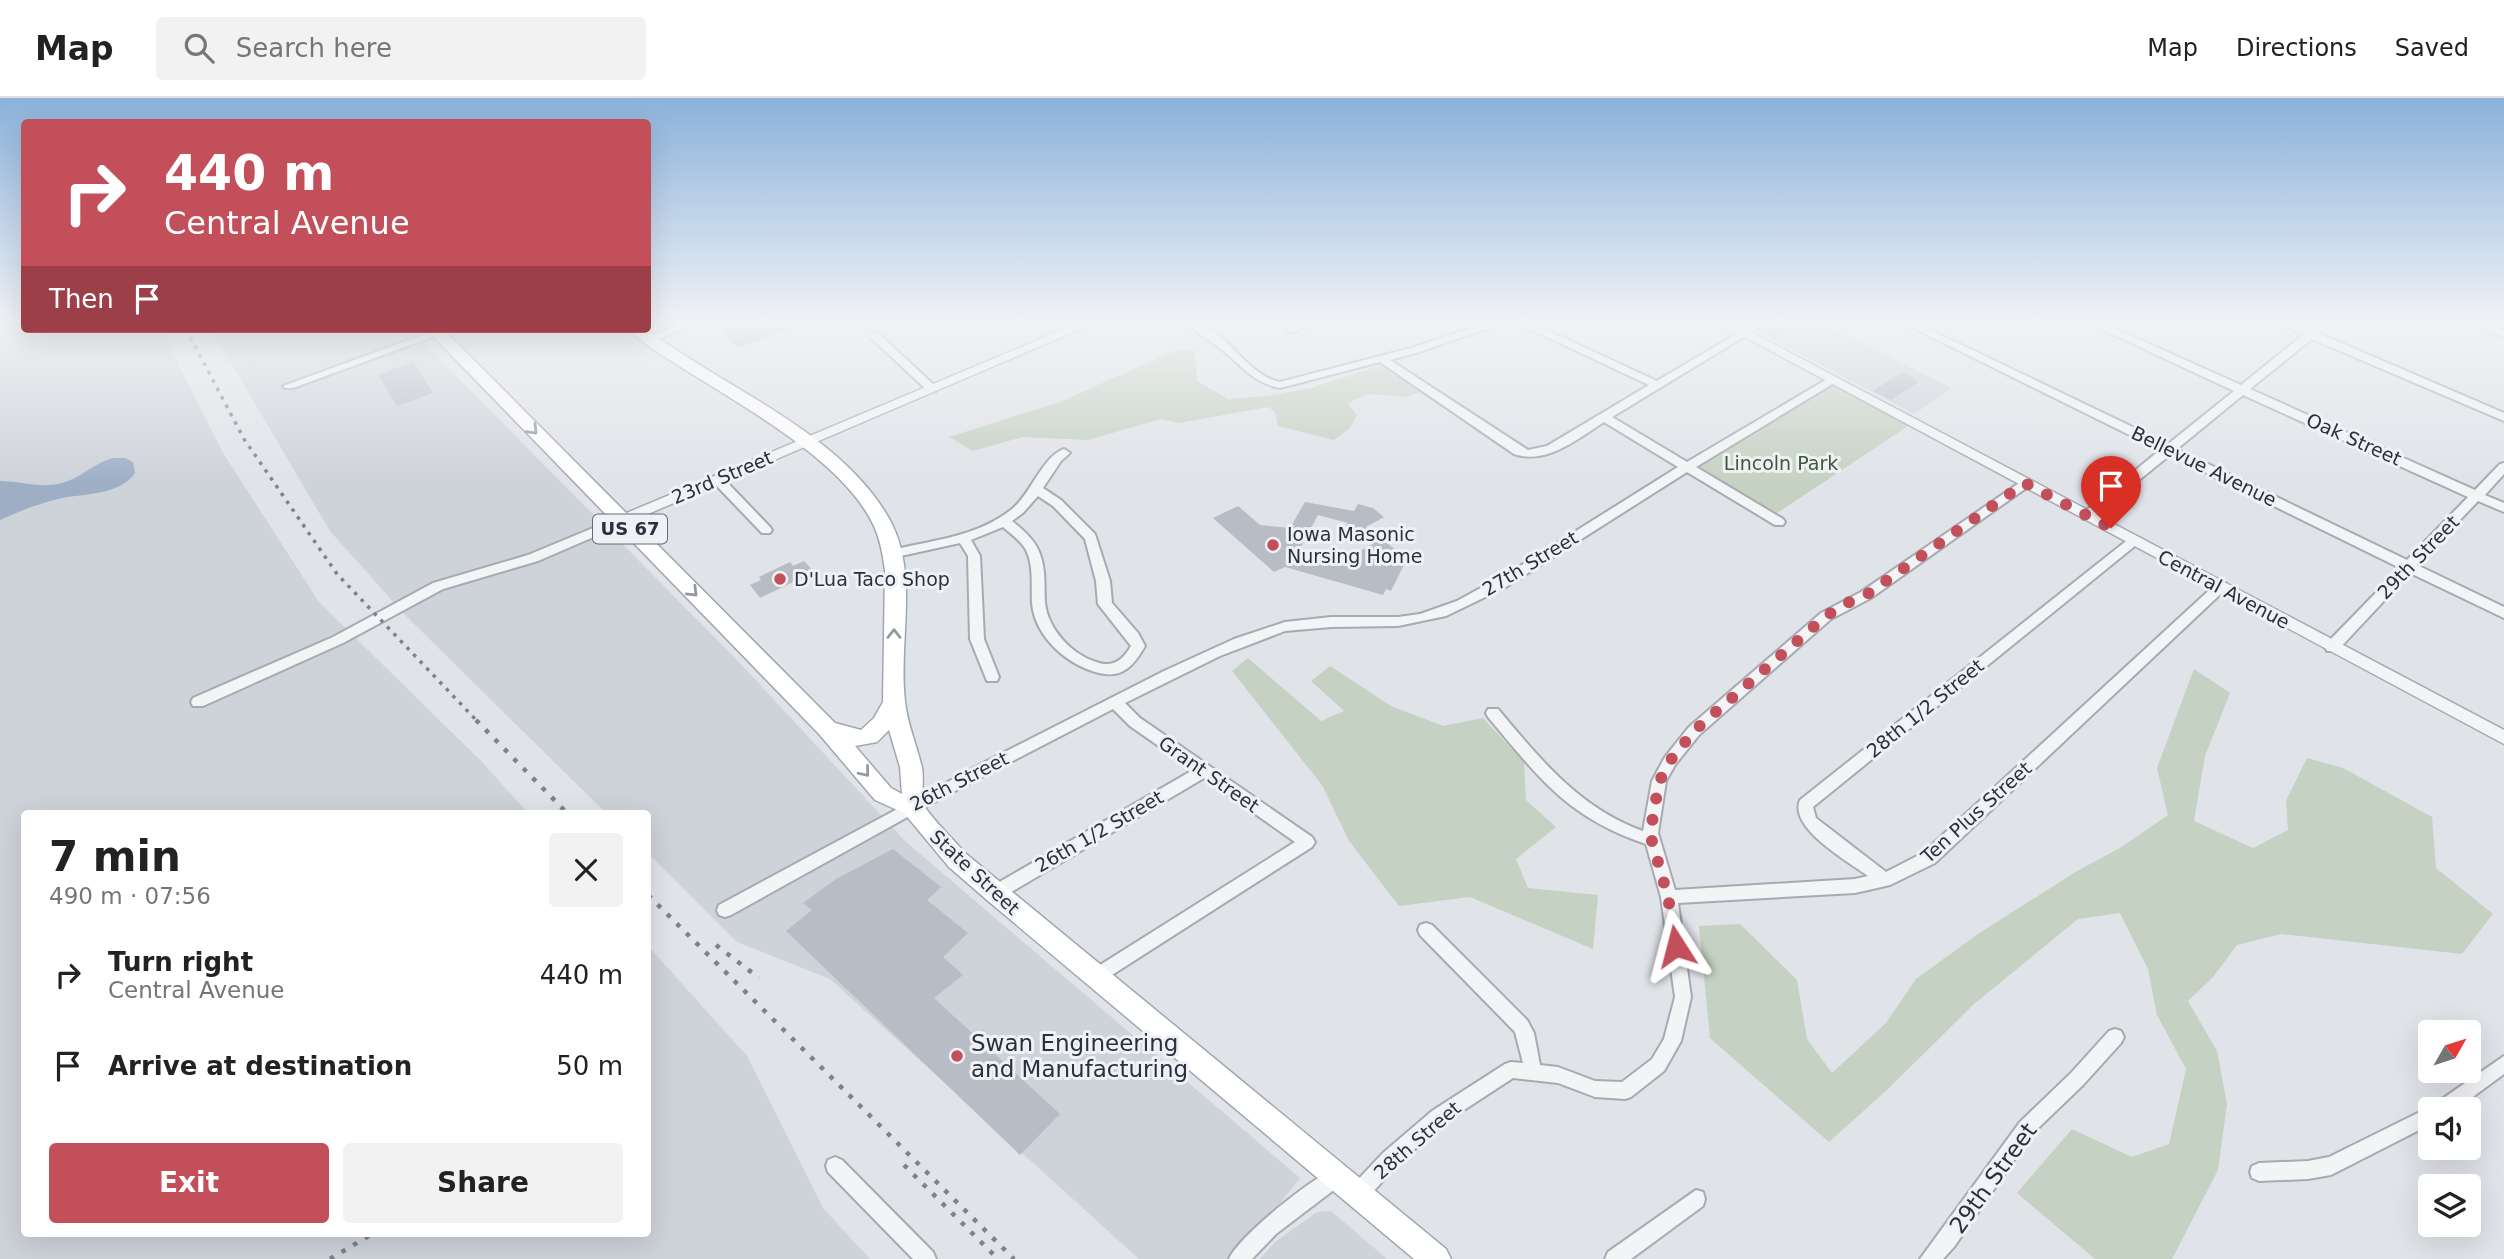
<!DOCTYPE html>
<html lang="en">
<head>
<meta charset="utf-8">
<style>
	:root { --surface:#fff; --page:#f2f2f2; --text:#222; --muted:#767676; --line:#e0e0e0; --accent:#c34f5b }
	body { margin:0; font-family:"DejaVu Sans",sans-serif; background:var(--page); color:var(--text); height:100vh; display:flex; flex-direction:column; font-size:26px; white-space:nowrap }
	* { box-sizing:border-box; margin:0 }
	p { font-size:23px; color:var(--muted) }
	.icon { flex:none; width:38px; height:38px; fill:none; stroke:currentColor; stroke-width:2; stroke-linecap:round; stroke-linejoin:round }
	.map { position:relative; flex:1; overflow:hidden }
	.side { position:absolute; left:21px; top:712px; width:630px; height:427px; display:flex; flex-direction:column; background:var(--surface); border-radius:7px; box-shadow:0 7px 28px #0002 }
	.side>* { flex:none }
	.banner { position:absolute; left:21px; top:21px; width:630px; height:214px; border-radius:7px; box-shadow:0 7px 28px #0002; background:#c34f5b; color:#fff; overflow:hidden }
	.needle { width:46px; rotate:51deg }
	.fabs { position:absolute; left:2418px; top:922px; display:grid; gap:14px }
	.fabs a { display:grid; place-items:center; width:63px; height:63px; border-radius:7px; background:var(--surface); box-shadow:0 7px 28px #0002; font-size:35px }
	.pin { position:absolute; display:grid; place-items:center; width:60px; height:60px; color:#fff; margin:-72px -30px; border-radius:50% 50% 50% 0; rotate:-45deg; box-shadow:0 0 7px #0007 }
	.pin .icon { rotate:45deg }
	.me { position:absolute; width:77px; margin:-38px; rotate:351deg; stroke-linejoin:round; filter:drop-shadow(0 0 5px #0008) }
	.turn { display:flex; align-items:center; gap:24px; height:147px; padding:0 28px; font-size:32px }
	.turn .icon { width:91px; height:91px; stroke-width:2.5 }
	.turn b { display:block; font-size:49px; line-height:60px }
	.then { display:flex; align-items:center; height:66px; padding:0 28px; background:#0003; gap:14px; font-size:26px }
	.round { display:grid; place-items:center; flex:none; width:74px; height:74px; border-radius:7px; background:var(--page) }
	.headline { display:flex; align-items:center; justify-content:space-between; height:119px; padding:0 28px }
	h1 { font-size:42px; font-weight:700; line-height:52px }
	.cta { display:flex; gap:14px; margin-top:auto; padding:14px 28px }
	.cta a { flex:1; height:80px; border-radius:7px; background:var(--accent); color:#fff; font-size:28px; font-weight:700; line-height:80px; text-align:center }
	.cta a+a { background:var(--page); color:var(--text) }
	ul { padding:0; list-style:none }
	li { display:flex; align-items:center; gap:21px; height:91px; padding:0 28px }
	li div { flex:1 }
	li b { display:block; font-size:26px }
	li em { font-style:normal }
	header { display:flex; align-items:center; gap:42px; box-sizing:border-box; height:98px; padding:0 35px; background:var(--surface); border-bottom:2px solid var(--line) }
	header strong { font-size:33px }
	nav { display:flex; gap:38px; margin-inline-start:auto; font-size:24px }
	.search { width:490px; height:63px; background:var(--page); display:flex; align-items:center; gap:18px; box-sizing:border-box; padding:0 24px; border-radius:7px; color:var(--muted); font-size:26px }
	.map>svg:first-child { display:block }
	.built { fill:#ced2d9 }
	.green { fill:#c5d1c2 }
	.water { fill:#9eafc5 }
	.building { fill:#b8bcc4; fill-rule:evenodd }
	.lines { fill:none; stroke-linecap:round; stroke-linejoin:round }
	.minor-casing { stroke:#a6aab2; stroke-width:4 }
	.tertiary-casing { stroke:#a6aab2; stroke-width:3 }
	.primary-casing { stroke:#a0a7b2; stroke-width:3 }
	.minor { fill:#f2f4f6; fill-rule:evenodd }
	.tertiary { fill:#f2f4f6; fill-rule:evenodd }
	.primary { fill:#fff; fill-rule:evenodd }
	.rail-far1 { stroke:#7b8290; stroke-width:3.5; stroke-dasharray:3.5 6; stroke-linecap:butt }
	.rail { stroke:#7b8290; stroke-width:4.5; stroke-dasharray:4.5 9; stroke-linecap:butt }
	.oneway { stroke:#94989e }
	.route { stroke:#c34f5b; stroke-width:12; stroke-dasharray:0 21.6 }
	.poi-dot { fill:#c34f5b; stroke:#eff2f5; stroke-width:2.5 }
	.labels { text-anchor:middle; stroke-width:6; stroke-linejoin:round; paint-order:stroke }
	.shield { fill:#eff2f5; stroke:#656a75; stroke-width:2 }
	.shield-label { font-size:18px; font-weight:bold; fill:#2a303e }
	.street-label { font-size:19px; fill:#2a303e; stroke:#eff2f5 }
	.park-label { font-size:19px; fill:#3d5838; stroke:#eff2f5 }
	.poi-label { font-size:19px; fill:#2a303e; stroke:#eff2f5; text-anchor:start }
	.near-poi-label { font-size:23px; fill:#2a303e; stroke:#eff2f5; text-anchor:start }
	.near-street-label { font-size:23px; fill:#2a303e; stroke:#eff2f5 }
</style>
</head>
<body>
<header>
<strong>Map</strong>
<div class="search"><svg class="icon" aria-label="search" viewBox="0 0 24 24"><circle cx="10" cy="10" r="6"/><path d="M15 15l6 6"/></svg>Search here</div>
<nav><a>Map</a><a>Directions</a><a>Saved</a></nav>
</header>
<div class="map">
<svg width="2504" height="1161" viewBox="0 0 2504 1161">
	<rect width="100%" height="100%" fill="#e0e3e8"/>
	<!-- built -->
	<path class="built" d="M0 223H24V231H161L223 355 319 504 482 664 529 716H24V1136H648V848L747 958 823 1110 870 1161H0Z
		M1775 223H1817L1952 290 1914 316 1756 233Z
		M211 231H410L737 562 905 743 1300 1080 1236 1161H1139L830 881 737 844 648 755V716H607L405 517 330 433Z
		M1331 1113 1387 1161H1260L1275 1144 1317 1114Z"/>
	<!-- green -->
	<path class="green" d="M1176 252H1195L1197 283 1228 301 1267 298 1311 290 1381 267 1420 294 1406 299 1370 296 1347 305 1357 317 1350 330 1334 342 1278 328 1275 314 1268 309 1178 325 1161 321 1088 342 1022 339 973 353 949 339 1060 304Z
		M1829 288H1839L1911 326 1777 415 1768 414 1701 374 1699 368Z
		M1248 560 1321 623 1344 613 1311 583 1330 568 1391 608 1443 628 1483 620 1524 664 1526 702 1556 729 1516 761 1528 790 1598 797 1593 851 1470 799 1399 808 1349 743 1322 687 1232 573Z
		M2194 571 2230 595 2205 658 2194 723 2253 750 2288 732 2286 703 2307 660 2343 670 2432 719 2436 770 2493 816 2462 856 2281 836 2237 847 2213 879 2188 903 2217 953 2227 1006 2218 1072 2172 1161H2095L2017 1095 2072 1031 2132 1059 2169 1046 2186 971 2157 917 2148 871 2120 815 2078 821 1974 906 1889 990 1829 1044 1710 940 1699 828 1740 826 1797 882 1807 941 1832 975 1886 925 1916 881 1978 836 2077 773 2120 750 2168 717 2157 670Z"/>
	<!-- water -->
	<path class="water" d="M113 360H125L133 364 135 375C119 398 83 395 58 401 38 406 19 413 0 422V383C21 383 41 391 62 385 81 380 94 365 113 360Z"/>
	<!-- building -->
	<path class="building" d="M728 223H733L738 229 753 223 805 224 738 250 716 227Z
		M1782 223H1806L1775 241 1763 234Z
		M413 264 433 295 397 308 378 277Z
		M1902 274 1919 284 1891 302 1873 293Z
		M1305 404 1354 413 1358 406 1373 410 1384 419 1366 429 1396 452 1382 460 1404 467 1391 493 1386 491 1383 497 1285 469 1274 474 1213 420 1238 408 1260 427 1290 430ZM1318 417 1348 425 1346 427 1353 429 1373 446 1333 468 1310 462 1299 452Z
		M804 463 814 474 760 500 750 487 761 482 759 479 790 464 793 468Z
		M893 751 941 789 927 802 968 835 943 859 963 877 934 900 1060 1016 1020 1057 786 833 812 812 803 805 836 781Z"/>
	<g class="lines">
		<!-- minor casing -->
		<g class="minor-casing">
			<path id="minor" d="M687 223H702L653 243 649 244 644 241Z
				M1184 223C1224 223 1242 276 1280 284L1411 250 1493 223H1509L1419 254 1390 262 1528 352 1547 348 1649 287 1513 223H1527L1657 283 1758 223H1770L1612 319 1687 364 1829 280 1833 279 1839 282 1696 369 1783 421 1785 424 1783 427H1775L1687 374 1506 489 1446 518 1398 528 1331 529 1285 533 1220 558 1125 605 1140 620 1312 739 1315 744 1312 749 1101 884 1095 886 1089 884 1087 879 1089 874 1295 744 1204 680 1001 800 995 802 989 800 987 795 989 790 1193 672 1130 628 1113 611 949 696 731 817 725 819 719 817 717 812 719 807 983 665 1164 573 1234 541 1285 524 1331 519H1398L1420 516 1457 503 1517 470 1678 369 1604 324C1577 341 1547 367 1514 356L1380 264 1280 290C1253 285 1240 266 1220 250 1208 241 1194 233 1184 223Z
				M1302 223H1316L1295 234H1287L1286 232Z
				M1899 223H1912L2168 346 2234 293 2084 223H2098L2241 287 2303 237 2275 223H2289L2310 232 2321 223H2332L2318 235 2504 315V323L2312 241 2250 291 2475 392 2500 366 2504 365V376L2485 397 2504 405V414L2478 403 2417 467 2504 509V520L2410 475 2337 553H2327L2325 549 2327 545 2400 470 2170 357 2091 421H2083L2081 418 2083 415 2160 352ZM2243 297 2468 399 2407 462 2177 351Z
				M2468 223H2482L2504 232V239Z
				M439 231H454L293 290H285L283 288Z
				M874 234 878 235 936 289V293H928L870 239V235Z
				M1064 351 1070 355 1061 363 1043 390 1061 402 1095 436 1110 483 1112 505 1138 535 1145 548C1134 567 1123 581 1099 575 1067 567 1035 539 1032 505 1031 488 1034 468 1026 452 1021 443 1011 436 1003 429L971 442 980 458 984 541 999 579 997 583H987L970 541 968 458 960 445 892 460 886 456 892 452C934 442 979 438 1012 411 1031 396 1042 359 1064 351ZM1038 398 1053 408 1085 441 1096 483 1098 506 1131 548C1123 562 1113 570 1096 564 1071 556 1048 531 1045 505 1044 489 1046 472 1040 456 1035 442 1024 433 1012 423L1023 415Z
				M717 377 721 378 770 429 772 432 770 435H762L713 384 711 381Z
				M2025 381 2031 385 2029 388 1871 500 1831 521 1699 637 1675 667 1666 683 1658 735 1675 792 1855 781 1868 778C1849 764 1788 730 1800 702L2130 440H2140L2141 443 1813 709 1816 720 1886 774 1923 755 2216 486 2221 484 2228 489 1935 765 1890 787 1855 795 1678 805 1691 899 1681 943 1664 973 1631 999 1625 1001 1595 999 1558 985 1513 980 1444 1025 1397 1067 1364 1104 1357 1106 1350 1104 1348 1097 1350 1090 1383 1055 1432 1013 1505 966 1511 964 1523 965 1515 934 1420 837 1418 832 1420 827 1426 825 1432 827 1527 922 1534 935 1540 967 1558 969 1595 983 1622 984 1652 961 1664 941 1675 899 1661 799 1646 746C1568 720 1539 680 1488 619L1486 615 1488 611H1498C1540 661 1579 710 1643 733L1652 683 1665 659 1689 629 1821 515 1861 494Z
				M622 418 626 419 628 422 626 425 538 463 443 491 343 545 203 608H193L191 604 193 600 333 539 433 485 528 457Z
				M2115 931 2121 933 2124 939 2121 945 2083 987 2032 1036 1954 1149 1943 1161H1920L2020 1024 2071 975 2109 933Z
				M2504 958V976L2455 1012H2431V1026L2331 1077 2308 1081 2259 1083 2252 1080 2250 1074 2252 1068 2259 1065 2308 1063 2329 1059 2432 1008Z
				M835 1059 842 1062 933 1154 936 1161H913L828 1074 826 1068 828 1062Z
				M1336 1070 1343 1073 1345 1079 1343 1085 1276 1136 1252 1161H1229C1239 1138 1313 1079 1336 1070Z
				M1696 1092 1703 1094 1705 1101 1703 1108 1631 1161H1605L1608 1154Z"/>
		</g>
		<!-- tertiary casing -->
		<g class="tertiary-casing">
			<path id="tertiary" d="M1083 223H1099L627 425 622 427 615 422 617 419Z
				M1715 223H1730L2504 632V646Z"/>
		</g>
		<!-- primary casing -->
		<g class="primary-casing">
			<path id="primary" d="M426 231H443L835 625 861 632 874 620 883 604 885 473C883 457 880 440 873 426 838 353 713 293 647 247L628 231H646C725 291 842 334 891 424 919 478 898 545 905 603 907 626 917 647 922 670 924 680 921 700 924 707 928 717 957 745 965 755L1446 1151 1451 1161H1414L987 802 949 769 904 715 875 702 819 636ZM889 632 900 669 902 696 891 690 855 648 877 644Z"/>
		</g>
		<!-- minor -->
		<use href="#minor" class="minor"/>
		<!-- tertiary -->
		<use href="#tertiary" class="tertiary"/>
		<!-- primary -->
		<use href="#primary" class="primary"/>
		<!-- rail-far1 -->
		<path class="rail-far1" d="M186 231 244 341 337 476 478 624"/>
		<!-- rail -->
		<path class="rail" d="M476 622 568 716
			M648 797 1014 1161
			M716 847 759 880
			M904 1067 998 1161
			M330 1161 372 1136"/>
	</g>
	<!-- one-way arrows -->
	<defs><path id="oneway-chevron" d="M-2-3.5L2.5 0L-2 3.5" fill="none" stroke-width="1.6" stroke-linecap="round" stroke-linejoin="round" transform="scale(1.75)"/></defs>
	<g class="oneway">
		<use href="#oneway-chevron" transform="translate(533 332) rotate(46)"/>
		<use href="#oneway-chevron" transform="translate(693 494) rotate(45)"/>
		<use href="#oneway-chevron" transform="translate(894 536) rotate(-90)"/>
		<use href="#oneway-chevron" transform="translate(865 674) rotate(50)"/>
	</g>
	<!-- sky -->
	<linearGradient id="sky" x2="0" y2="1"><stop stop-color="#8ab2da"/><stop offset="0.58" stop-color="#f1f2f5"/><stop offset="1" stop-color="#f1f2f5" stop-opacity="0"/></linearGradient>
	<rect width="2504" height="385" fill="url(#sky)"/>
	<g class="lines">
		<!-- route -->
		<path class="route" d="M1676 848 1668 799 1650 736 1659 684 1670 663 1694 633 1826 518 1847 505 1866 497 2025 385 2111 430"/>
	</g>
	<!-- markers -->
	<g class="poi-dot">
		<circle cx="1273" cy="447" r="7"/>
		<circle cx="780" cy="481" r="7"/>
		<circle cx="957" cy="958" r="7"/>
	</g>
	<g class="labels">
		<!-- shield labels -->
		<rect class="shield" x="593" y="416.5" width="74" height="29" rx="5"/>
		<g class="shield-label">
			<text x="630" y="437">US 67</text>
		</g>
		<!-- street labels -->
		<g class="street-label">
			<text transform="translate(2354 341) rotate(24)" y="7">Oak Street</text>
			<text transform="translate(2204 368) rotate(26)" y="7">Bellevue Avenue</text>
			<text transform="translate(722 379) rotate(-23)" y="7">23rd Street</text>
			<text transform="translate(2418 459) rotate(-46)" y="7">29th Street</text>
			<text transform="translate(1530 465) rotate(-31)" y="7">27th Street</text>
			<text transform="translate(2224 491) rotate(28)" y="7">Central Avenue</text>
			<text transform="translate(1925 610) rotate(-39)" y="7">28th 1/2 Street</text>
			<text transform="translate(1209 676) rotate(35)" y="7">Grant Street</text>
			<text transform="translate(959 683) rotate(-27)" y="7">26th Street</text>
			<text transform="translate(1976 714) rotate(-42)" y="7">Ten Plus Street</text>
			<text transform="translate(1099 733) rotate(-30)" y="7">26th 1/2 Street</text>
			<text transform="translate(975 774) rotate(43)" y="7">State Street</text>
			<text transform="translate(1417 1042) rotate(-41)" y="7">28th Street</text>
		</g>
		<!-- park labels -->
		<g class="park-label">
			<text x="1781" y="372">Lincoln Park</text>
		</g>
		<!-- poi labels -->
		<g class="poi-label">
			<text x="1287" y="443">Iowa Masonic<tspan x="1287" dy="22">Nursing Home</tspan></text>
			<text x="794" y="488">D'Lua Taco Shop</text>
		</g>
		<!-- near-poi labels -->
		<g class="near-poi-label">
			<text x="971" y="953">Swan Engineering<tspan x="971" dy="26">and Manufacturing</tspan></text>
		</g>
		<!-- near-street labels -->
		<g class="near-street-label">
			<text transform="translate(1993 1080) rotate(-54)" y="8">29th Street</text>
		</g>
	</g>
</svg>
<div class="fabs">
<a><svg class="needle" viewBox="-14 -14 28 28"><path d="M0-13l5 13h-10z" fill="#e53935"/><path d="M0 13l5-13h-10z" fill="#767676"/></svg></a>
<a><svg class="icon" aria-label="sound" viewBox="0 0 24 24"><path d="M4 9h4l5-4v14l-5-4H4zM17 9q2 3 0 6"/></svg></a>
<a><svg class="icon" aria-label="layers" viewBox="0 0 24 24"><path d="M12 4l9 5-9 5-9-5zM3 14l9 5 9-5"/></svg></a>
</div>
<div class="pin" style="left:2111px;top:430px;background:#d93025"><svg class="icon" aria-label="arrive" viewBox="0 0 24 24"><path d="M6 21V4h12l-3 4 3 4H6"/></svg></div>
<svg class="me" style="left:1676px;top:848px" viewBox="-20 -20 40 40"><path d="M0-17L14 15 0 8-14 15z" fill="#c34f5b" stroke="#fff" stroke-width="4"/></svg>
<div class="banner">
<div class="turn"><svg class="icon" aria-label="right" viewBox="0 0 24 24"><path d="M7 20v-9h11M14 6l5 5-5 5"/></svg><div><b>440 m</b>Central Avenue</div></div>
<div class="then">Then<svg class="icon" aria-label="arrive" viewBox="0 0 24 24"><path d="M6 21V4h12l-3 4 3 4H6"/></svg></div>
</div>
<section class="side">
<div class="headline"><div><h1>7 min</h1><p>490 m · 07:56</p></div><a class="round"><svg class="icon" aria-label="close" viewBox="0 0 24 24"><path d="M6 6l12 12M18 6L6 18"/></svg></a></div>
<ul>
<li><svg class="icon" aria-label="right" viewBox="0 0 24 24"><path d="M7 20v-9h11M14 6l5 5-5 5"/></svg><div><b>Turn right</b><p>Central Avenue</p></div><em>440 m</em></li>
<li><svg class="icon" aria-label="arrive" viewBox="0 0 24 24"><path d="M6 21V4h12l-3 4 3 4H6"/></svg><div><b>Arrive at destination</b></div><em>50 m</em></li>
</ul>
<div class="cta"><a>Exit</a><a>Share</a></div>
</section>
</div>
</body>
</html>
